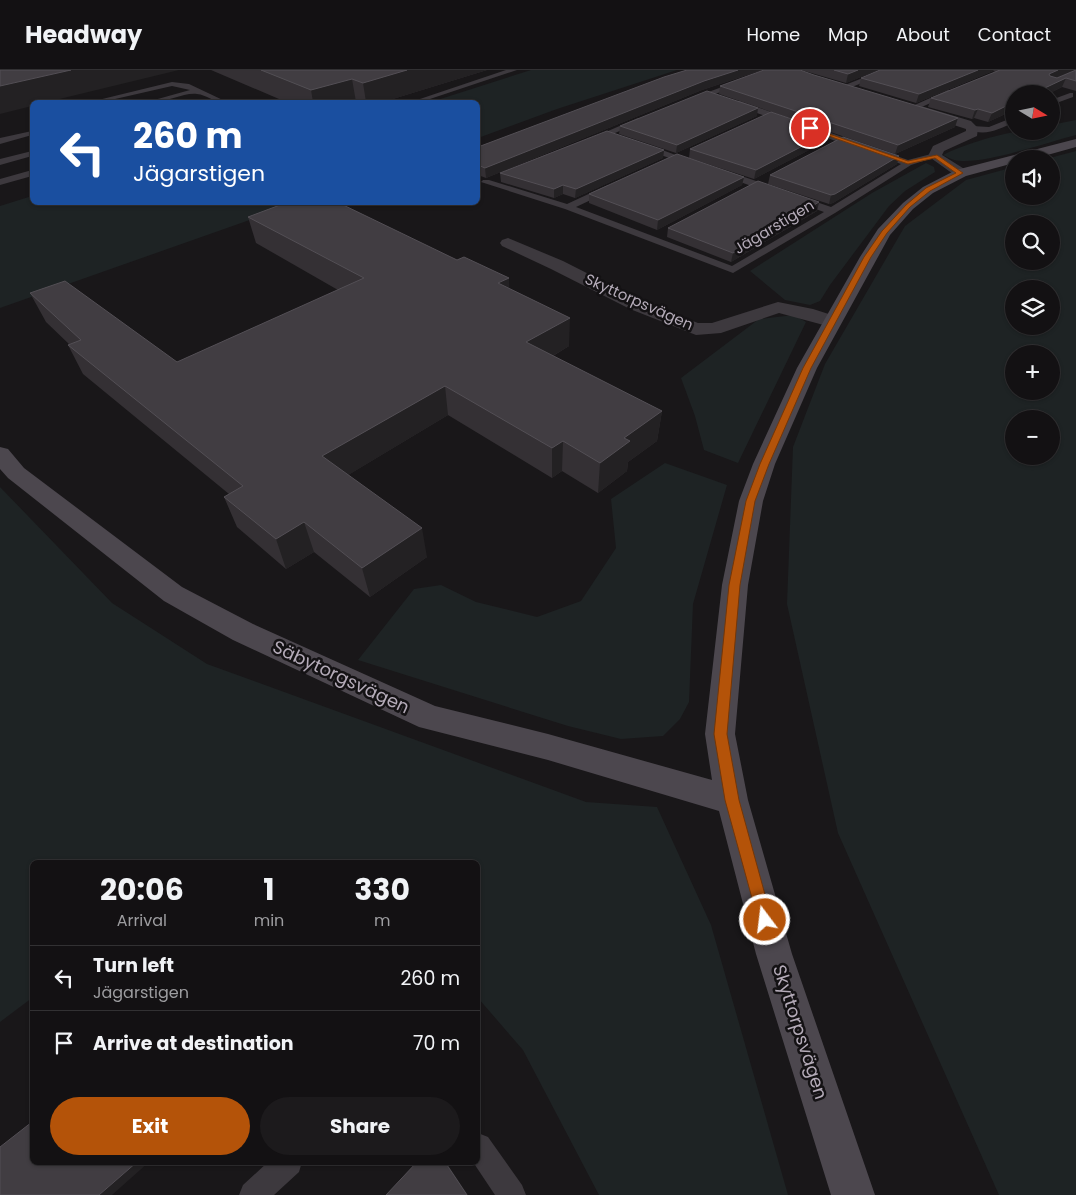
<!DOCTYPE html>
<html lang="en">
<head>
<meta charset="utf-8">
<style>
	:root { --surface:#131113; --page:#1c1a1c; --text:#f1f3f6; --muted:#9d9da0; --line:#323133; --accent:#b45309 }
	body { margin:0; font-family:Poppins,sans-serif; background:var(--page); color:var(--text); height:100vh; display:flex; flex-direction:column; font-size:19px; white-space:nowrap }
	* { box-sizing:border-box; margin:0 }
	p { font-size:16px; color:var(--muted) }
	.icon { flex:none; width:28px; height:28px; fill:none; stroke:currentColor; stroke-width:2; stroke-linecap:round; stroke-linejoin:round }
	.map { position:relative; flex:1; overflow:hidden }
	.drawer { position:absolute; left:30px; top:790px; width:450px; height:305px; display:flex; flex-direction:column; background:var(--surface); border-radius:8px; box-shadow:0 1px 4px #0004,0 0 0 1px var(--line) }
	.drawer>* { flex:none }
	.hud { position:absolute; left:30px; top:30px; width:450px; height:105px; border-radius:8px; box-shadow:0 1px 4px #0004,0 0 0 1px var(--line); background:#1a4fa0; color:#fff; overflow:hidden }
	.needle { width:32px; rotate:100deg }
	.fabs { position:absolute; left:1005px; top:15px; display:grid; gap:10px }
	.fabs a { display:grid; place-items:center; width:55px; height:55px; border-radius:50%; background:var(--surface); box-shadow:0 1px 4px #0004,0 0 0 1px var(--line); font-size:25px }
	.pin { position:absolute; display:grid; place-items:center; width:42px; height:42px; color:#fff; margin:-21px; border:2px solid #fff; border-radius:50%; box-shadow:0 1px 5px #0007 }
	.me { position:absolute; width:55px; margin:-28px; rotate:345deg; stroke-linejoin:round; filter:drop-shadow(0 0 4px #0008) }
	.turn { display:flex; align-items:center; gap:18px; height:105px; padding:0 20px; font-size:22px }
	.turn .icon { width:65px; height:65px; stroke-width:2.5 }
	.turn b { display:block; font-size:35px; line-height:42px }
	.eta { display:flex; justify-content:space-evenly; align-items:center; height:85px; text-align:center }
	.eta b { font-size:30px; font-weight:700; line-height:35px }
	.cta { display:flex; gap:10px; margin-top:auto; padding:10px 20px }
	.cta a { flex:1; height:58px; border-radius:30px; background:var(--accent); color:#fff; font-size:20px; font-weight:700; line-height:58px; text-align:center }
	.cta a+a { background:var(--page); color:var(--text) }
	ul { padding:0; list-style:none }
	li { display:flex; align-items:center; gap:15px; height:65px; padding:0 20px; border-top:1px solid var(--line) }
	li div { flex:1 }
	li b { display:block; font-size:19px }
	li em { font-style:normal }
	header { display:flex; align-items:center; gap:30px; box-sizing:border-box; height:70px; padding:0 25px; background:var(--surface); border-bottom:1px solid var(--line) }
	header strong { font-size:24px }
	nav { display:flex; gap:28px; margin-inline-start:auto; font-size:18px }
	.map>svg:first-child { display:block }
	.green { fill:#1e2324; fill-rule:evenodd }
	.lines { fill:none; stroke-linecap:round; stroke-linejoin:round }
	.lane { fill:#3d393e; fill-rule:evenodd }
	.street { fill:#3d393e; fill-rule:evenodd }
	.secondary { fill:#4c474e; fill-rule:evenodd }
	.wall { fill:#343034 }
	.shaded-wall { fill:#232123 }
	.building { fill:#413d42; stroke:#534f55 }
	.route { fill:#b45309; stroke:#753606 }
	.labels { text-anchor:middle; stroke-width:5; stroke-linejoin:round; paint-order:stroke }
	.far-street-label { font-size:15px; fill:#b4abb8; stroke:#141214 }
	.street-label { font-size:18px; fill:#b4abb8; stroke:#141214 }
</style>
</head>
<body>
<header>
<strong>Headway</strong>
<nav><a>Home</a><a>Map</a><a>About</a><a>Contact</a></nav>
</header>
<div class="map">
<svg width="1076" height="1125" viewBox="0 0 1076 1125">
	<rect width="100%" height="100%" fill="#191719"/>
	<!-- green -->
	<path class="green" d="M531 0H677L557 39 478 68V32H431Z
		M1076 50V65C1045 73 992 92 962 91 955 91 949 88 943 85 963 75 1001 63 1023 61 1032 60 1042 61 1051 61V55Z
		M1076 81V1125H999L838 763 787 534 793 377 825 294 905 156 966 110 1014 97V126H1051V89H1046ZM1014 154H1051V191H1014ZM1014 219H1051V256H1014ZM1014 284H1051V321H1014ZM1014 349H1051V386H1014Z
		M926 93 934 97 935 102 905 121 889 136 830 215 820 231 810 235 785 230 750 201 872 123Z
		M32 126V132L298 133 0 238V136Z
		M794 245 806 252 738 393 704 380 695 346 681 308 759 249Z
		M665 393 727 415 693 534 689 632 680 649 663 666 621 669 568 656 358 590 414 519 441 515 476 532 537 547 581 531 616 478 611 429Z
		M0 417 112 533 207 594 586 732 657 737 711 855 788 1125H599L523 980 478 928V792H32V928L0 952Z"/>
	<g class="lines">
		<!-- lane -->
		<path class="lane" d="M506 0H517L421 32H411Z
			M768 0H779L691 33 684 31Z
			M883 0H894L847 19 840 17Z
			M172 12 189 14 227 32C215 34 208 25 197 24 184 22 164 34 147 32L190 20 172 16 102 32H90Z
			M948 20 955 22 915 40 908 38Z
			M1070 23H1073V27L1051 35V30Z
			M734 31H740L908 90 935 83 939 86 911 95 835 143 733 203 565 139 481 112 483 110H489L567 134 608 115H614V119L576 137 732 196 824 142 718 104V100H724L831 137 901 94 734 35Z
			M1014 47V52C1000 59 982 68 968 58L972 56 989 57Z
			M638 48 645 50 592 73 585 71Z
			M32 61V65L0 74V68Z
			M640 74H646L700 94 699 96H693L640 78Z
			M32 81V86L0 95V89Z
			M32 100V106L0 115V109Z
			M478 1063 488 1067 522 1115 526 1125H495L473 1092H478Z
			M268 1092H302L299 1102 274 1125H239L243 1115Z"/>
		<!-- street -->
		<path class="street" d="M921 36 971 51 978 58 977 66 944 81 942 85 966 100 968 103 966 106H956L928 86 933 76 966 61V59L917 43 915 40Z
			M508 168 563 191 642 231 698 253H712L778 232 813 239 838 247 840 251 838 255 831 257 779 243 721 263 696 265 630 239 551 199 502 176 500 173 502 170Z"/>
		<!-- secondary -->
		<path class="secondary" d="M1076 69V77L1033 89H1014V93L966 106 933 123 913 139 890 165 817 298 775 394 763 431 748 515 735 664 748 730 792 884 875 1125H831L756 884 719 741 548 690 419 657 233 570 164 531 8 408 0 399V377L8 379 24 398 182 517 253 554 435 636 548 664 712 710 705 664 722 515 739 431 753 394 797 298 860 187 878 159 903 133 923 117 956 100Z"/>
	</g>
	<!-- wall -->
	<path class="wall" d="M211 0H487L383 32H286Z
		M687 0H762L702 20 486 108 478 105V77Z
		M801 0H878L846 13Z
		M880 0H1075L1056 8H1057L1076 0V21L1062 17 1048 24H1014V40L988 52 974 48 972 49 928 37 931 28 996 2 993 1 916 33 859 16 861 8Z
		M720 16 955 57 895 84 719 24Z
		M757 46 676 83 619 64 620 56Z
		M830 62 828 70 754 109 689 88 690 79Z
		M664 80 663 88 575 128 563 124 554 128 501 112 500 103Z
		M899 86 897 94 833 133 829 134 768 114 770 105Z
		M744 107 742 115 657 160 589 133V124Z
		M819 132 817 141 731 192 667 167 668 158Z
		M248 147 509 218 569 276 553 286 662 341 657 371 628 392 627 401 598 423 562 401 552 408 448 345 348 405 427 487 370 527 314 482 286 499 237 457 224 427 229 424 83 304 68 275H70L46 252 30 223 177 292 338 220 256 173Z"/>
	<!-- shaded-wall -->
	<path class="shaded-wall" d="M71 0H179L47 32H32V36L0 44V16Z
		M407 0H487L383 32H366L363 13Z
		M738 0H762L702 20 486 108 485 98 704 11Z
		M858 0H878L846 13 848 4Z
		M978 0H994L993 1 916 33 919 24Z
		M1058 0H1075L1045 12 1049 4Z
		M1066 8 1062 17 1048 24H1032Z
		M352 9 356 32H313L311 20Z
		M1014 32V40L988 52 992 43Z
		M758 38 757 46 676 83 677 75Z
		M978 39 974 48 972 49 975 40Z
		M958 48 955 57 895 84 898 75Z
		M830 62 828 70 754 109 756 100Z
		M664 80 663 88 575 128 576 119Z
		M899 86 897 94 833 133 829 134 831 125Z
		M744 107 742 115 657 160 658 150Z
		M563 115V124L554 128V119Z
		M819 132 817 141 731 192 733 183Z
		M509 208 510 236 498 213Z
		M570 248 569 276 527 301 526 272Z
		M445 316 448 345 330 416 322 386Z
		M662 341 657 371 628 392 627 401 598 423 600 393 624 368Z
		M563 371 562 401 552 408V378Z
		M304 452 314 482 286 499 276 469Z
		M422 458 427 487 370 527 362 498Z
		M137 1092H149L112 1125H99Z
		M445 1092H446L468 1125H467Z"/>
	<!-- building -->
	<path class="building" d="M0 0H71L0 16Z
		M261 0H407L363 13 352 9 311 20Z
		M687 0H738L704 11 485 98 478 95V77L664 7Z
		M764 0H800L814 5 958 48 898 75 720 16Z
		M834 0H858L848 4Z
		M880 0H978L919 24 861 8Z
		M1000 0H1058L1049 4 1050 6 1057 8 1076 0V11L1066 8 1032 24H1014V32L992 43 978 39 975 40 931 28Z
		M707 21 758 38 677 75 620 56Z
		M771 42 830 62 756 100 690 79Z
		M607 61 664 80 576 119 563 115 554 119 500 103Z
		M843 67 899 86 835 124 831 125 770 105Z
		M677 84 744 107 658 150 589 124Z
		M758 111 819 132 733 183 668 158Z
		M288 132H337L457 190 464 187 509 208 498 213 570 248 526 272 662 341 624 368 630 371 600 393 563 371 552 378 445 316 322 386 422 458 362 498 304 452 276 469 224 427 243 416 68 275 81 270 30 223 65 211 177 292 364 208 248 147Z
		M32 1052V1092H137L99 1125H0V1077Z
		M417 1092H445L467 1125H386Z"/>
	<!-- route -->
	<path class="route" d="M809 57 908 91 937 85 963 103 930 121 910 137 887 163 871 187 811 298 769 394 755 431 740 515 727 664 739 730 772 850 770 855 765 857 760 855 758 850 725 730 714 664 729 515 746 431 760 394 803 298 864 187 882 161 906 135 926 118 956 103 935 88 908 94 809 59Z"/>
	<g class="labels">
		<!-- far-street labels -->
		<g class="far-street-label">
			<text transform="translate(774 157) rotate(-31)" y="5">Jägarstigen</text>
			<text transform="translate(639 232) rotate(24)" y="5">Skyttorpsvägen</text>
		</g>
		<!-- street labels -->
		<g class="street-label">
			<text transform="translate(341 607) rotate(25)" y="6">Säbytorgsvägen</text>
			<text transform="translate(800 962) rotate(72)" y="6">Skyttorpsvägen</text>
		</g>
	</g>
</svg>
<div class="fabs">
<a><svg class="needle" viewBox="-14 -14 28 28"><path d="M0-13l5 13h-10z" fill="#e53935"/><path d="M0 13l5-13h-10z" fill="#9d9da0"/></svg></a>
<a><svg class="icon" aria-label="sound" viewBox="0 0 24 24"><path d="M4 9h4l5-4v14l-5-4H4zM17 9q2 3 0 6"/></svg></a>
<a><svg class="icon" aria-label="search" viewBox="0 0 24 24"><circle cx="10" cy="10" r="6"/><path d="M15 15l6 6"/></svg></a>
<a><svg class="icon" aria-label="layers" viewBox="0 0 24 24"><path d="M12 4l9 5-9 5-9-5zM3 14l9 5 9-5"/></svg></a>
<a>+</a>
<a>−</a>
</div>
<div class="pin" style="left:810px;top:58px;background:#d93025"><svg class="icon" aria-label="arrive" viewBox="0 0 24 24"><path d="M6 21V4h12l-3 4 3 4H6"/></svg></div>
<svg class="me" style="left:765px;top:850px" viewBox="-20 -20 40 40"><circle r="17" fill="#b45309" stroke="#fff" stroke-width="3"/><path d="M0-11L8 9 0 5-8 9z" fill="#fff"/></svg>
<div class="hud">
<div class="turn"><svg class="icon" aria-label="left" viewBox="0 0 24 24"><path d="M17 20v-9H6M10 6l-5 5 5 5"/></svg><div><b>260 m</b>Jägarstigen</div></div>
</div>
<section class="drawer">
<div class="eta">
<div><b>20:06</b><p>Arrival</p></div>
<div><b>1</b><p>min</p></div>
<div><b>330</b><p>m</p></div>
</div>
<ul>
<li><svg class="icon" aria-label="left" viewBox="0 0 24 24"><path d="M17 20v-9H6M10 6l-5 5 5 5"/></svg><div><b>Turn left</b><p>Jägarstigen</p></div><em>260 m</em></li>
<li><svg class="icon" aria-label="arrive" viewBox="0 0 24 24"><path d="M6 21V4h12l-3 4 3 4H6"/></svg><div><b>Arrive at destination</b></div><em>70 m</em></li>
</ul>
<div class="cta"><a>Exit</a><a>Share</a></div>
</section>
</div>
</body>
</html>
